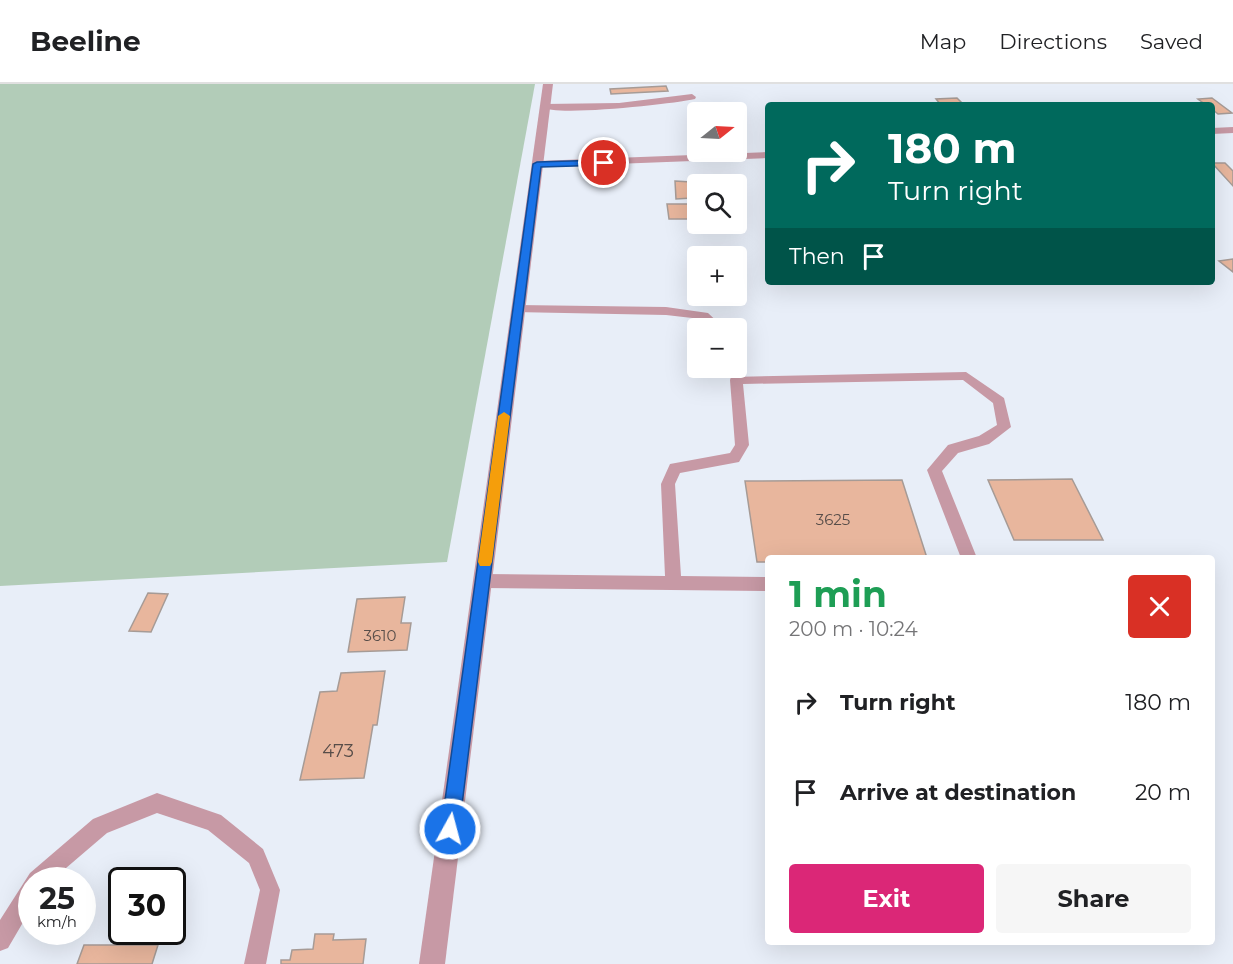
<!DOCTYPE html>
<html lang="en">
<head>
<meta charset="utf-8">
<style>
	:root { --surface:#fff; --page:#f6f6f6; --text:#202124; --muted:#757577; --line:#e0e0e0; --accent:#db2777 }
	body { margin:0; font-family:Montserrat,sans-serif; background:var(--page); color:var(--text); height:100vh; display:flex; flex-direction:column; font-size:22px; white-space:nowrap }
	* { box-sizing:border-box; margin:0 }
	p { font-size:20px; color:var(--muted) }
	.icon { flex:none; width:33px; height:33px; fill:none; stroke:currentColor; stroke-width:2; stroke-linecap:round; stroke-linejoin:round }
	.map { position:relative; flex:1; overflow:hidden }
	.sheet { position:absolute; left:765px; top:471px; width:450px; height:390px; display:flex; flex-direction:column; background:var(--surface); border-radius:6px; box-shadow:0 6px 24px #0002 }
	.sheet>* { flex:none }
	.top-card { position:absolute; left:765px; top:18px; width:450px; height:183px; border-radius:6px; box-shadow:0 6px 24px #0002; background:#00695c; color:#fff; overflow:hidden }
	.needle { width:39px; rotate:72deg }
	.fabs { position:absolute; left:687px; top:18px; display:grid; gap:12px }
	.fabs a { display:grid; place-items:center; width:60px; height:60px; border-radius:6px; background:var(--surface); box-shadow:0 6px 24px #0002; font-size:30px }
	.speed { position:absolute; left:18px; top:783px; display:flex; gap:12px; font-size:30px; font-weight:700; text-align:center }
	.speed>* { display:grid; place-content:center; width:78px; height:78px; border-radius:50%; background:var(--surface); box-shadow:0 6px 24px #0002; line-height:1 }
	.speed small { font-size:15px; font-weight:400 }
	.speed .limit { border:3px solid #111; border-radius:9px; background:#fff; color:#111 }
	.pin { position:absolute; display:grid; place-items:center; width:51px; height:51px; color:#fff; margin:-26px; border:3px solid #fff; border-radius:50%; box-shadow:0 2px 6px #0007 }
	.me { position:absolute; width:66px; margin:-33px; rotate:7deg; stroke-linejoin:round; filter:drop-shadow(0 0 4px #0008) }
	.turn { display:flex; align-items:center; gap:21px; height:126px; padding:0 24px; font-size:27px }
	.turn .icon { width:78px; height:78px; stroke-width:2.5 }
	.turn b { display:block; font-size:42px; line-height:51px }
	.then { display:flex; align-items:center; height:57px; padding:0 24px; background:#0003; gap:12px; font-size:22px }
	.round { display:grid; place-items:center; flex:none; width:63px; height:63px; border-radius:6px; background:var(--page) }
	.head { display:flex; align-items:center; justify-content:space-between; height:102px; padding:0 24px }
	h1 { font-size:36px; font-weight:700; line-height:45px; color:#1e9e55 }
	.button { display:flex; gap:12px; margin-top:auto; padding:12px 24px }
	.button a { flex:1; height:69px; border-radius:6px; background:var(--accent); color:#fff; font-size:24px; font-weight:700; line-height:69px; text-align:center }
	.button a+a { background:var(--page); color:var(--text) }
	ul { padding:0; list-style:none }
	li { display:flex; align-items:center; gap:18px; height:90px; padding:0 24px }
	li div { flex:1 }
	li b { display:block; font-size:22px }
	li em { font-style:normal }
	header { display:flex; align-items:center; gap:36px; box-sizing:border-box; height:84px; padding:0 30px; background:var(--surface); border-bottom:2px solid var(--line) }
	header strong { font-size:28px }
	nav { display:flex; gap:33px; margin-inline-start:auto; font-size:21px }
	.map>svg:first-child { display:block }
	.green { fill:#b2ccb8 }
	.building { fill:#e8b69d; stroke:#a69b96; stroke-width:1.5 }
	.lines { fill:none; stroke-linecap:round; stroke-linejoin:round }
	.lane { fill:#c799a5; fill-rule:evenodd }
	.street { fill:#c799a5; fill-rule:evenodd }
	.route { fill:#1a73e8; stroke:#114b97; stroke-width:1.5 }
	.slow { fill:#f59e0b }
	.labels { text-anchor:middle; stroke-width:4.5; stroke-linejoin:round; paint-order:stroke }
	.number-label { font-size:15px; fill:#574d49 }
	.near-number-label { font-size:18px; fill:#574d49 }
</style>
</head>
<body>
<header>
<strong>Beeline</strong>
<nav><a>Map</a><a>Directions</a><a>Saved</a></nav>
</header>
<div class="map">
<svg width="1233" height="880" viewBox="0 0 1233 880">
	<rect width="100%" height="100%" fill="#e8eef8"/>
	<!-- green -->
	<path class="green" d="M0 0H535L447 478 0 502Z"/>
	<!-- building -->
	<path class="building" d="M666 2 668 7 611 10 610 5Z
		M957 14 964 21H941L936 15Z
		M1212 14 1232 29 1218 30 1212 25V21H1206L1198 15Z
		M1212 79H1225L1233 87V102Z
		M696 91H718L719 99 725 98V100H698V109Z
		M675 97 691 98 692 114 676 115Z
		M667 120H694L696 135H669Z
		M1233 175V188L1219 177Z
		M1072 395 1103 456H1014L988 396Z
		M902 396 927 474H768V478H757L745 397Z
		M148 509 168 510 151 548 129 547Z
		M405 513 401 539H411L407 566 348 568 357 515Z
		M385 587 377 641H373L364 694 300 696 320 608 337 607 341 589Z
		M315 850H334L333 856 366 855 363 880H281V876H290L292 866 313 865Z
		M84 861H158L152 880H77Z"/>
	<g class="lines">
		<!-- lane -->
		<path class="lane" d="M692 10 696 13 695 15C672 20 556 33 541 23L545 20 619 19Z
			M1233 43V49L1212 50V44Z
			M768 68V74L537 83 532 80 537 77Z
			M518 221 666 223 708 229 724 244H711L701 235 666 231 514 228V222Z
			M966 288 1004 314 1011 343 989 360 958 369 942 387 977 474H961L927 386 948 361 979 352 997 341 993 319 963 296 743 300 749 361 739 378 680 389 675 400 681 492 768 493V507L483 504 477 502 475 497 477 492 483 490 665 492 661 400 670 380 730 369 735 361 730 296 731 293Z
			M157 709 221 731 263 765 280 806 266 880H244L260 806 249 779 208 746 157 729 107 749 52 796H32V823L8 864 0 867V836L30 789 93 735Z"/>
		<!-- street -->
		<path class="street" d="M543 0H553L445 880H419Z"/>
	</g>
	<!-- route -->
	<path class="route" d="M604 76 607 77V81L541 83 459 745 457 751 450 754 444 751 441 745 533 80 537 78Z"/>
	<!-- slow -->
	<path class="slow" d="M504 328 510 332 492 478 490 482H480L478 478 498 332Z"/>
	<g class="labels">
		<!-- number labels -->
		<g class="number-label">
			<text x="833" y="441">3625</text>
			<text x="380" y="557">3610</text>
		</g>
		<!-- near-number labels -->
		<g class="near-number-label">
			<text x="338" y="673">473</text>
		</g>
	</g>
</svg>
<div class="fabs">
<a><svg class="needle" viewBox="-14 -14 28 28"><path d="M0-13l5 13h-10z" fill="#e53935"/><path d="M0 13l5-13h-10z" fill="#757577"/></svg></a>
<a><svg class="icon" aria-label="search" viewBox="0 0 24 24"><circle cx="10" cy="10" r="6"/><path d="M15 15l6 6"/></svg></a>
<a>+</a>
<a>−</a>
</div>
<div class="speed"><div>25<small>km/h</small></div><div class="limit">30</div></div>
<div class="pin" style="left:604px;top:79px;background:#d93025"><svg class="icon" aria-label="arrive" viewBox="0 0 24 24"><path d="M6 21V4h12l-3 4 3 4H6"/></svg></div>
<svg class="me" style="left:450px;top:745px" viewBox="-20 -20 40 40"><circle r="17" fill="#1a73e8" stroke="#fff" stroke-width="3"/><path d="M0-11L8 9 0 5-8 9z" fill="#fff"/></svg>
<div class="top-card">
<div class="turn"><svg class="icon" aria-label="right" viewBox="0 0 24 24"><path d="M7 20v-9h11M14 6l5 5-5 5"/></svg><div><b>180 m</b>Turn right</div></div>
<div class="then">Then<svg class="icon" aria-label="arrive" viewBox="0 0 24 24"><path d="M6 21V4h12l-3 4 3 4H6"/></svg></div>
</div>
<section class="sheet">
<div class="head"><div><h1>1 min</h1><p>200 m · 10:24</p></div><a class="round" style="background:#d93025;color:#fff"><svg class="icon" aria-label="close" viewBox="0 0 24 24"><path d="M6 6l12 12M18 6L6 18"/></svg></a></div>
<ul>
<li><svg class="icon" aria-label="right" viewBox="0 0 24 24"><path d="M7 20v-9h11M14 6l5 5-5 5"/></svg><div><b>Turn right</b></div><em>180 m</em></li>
<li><svg class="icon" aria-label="arrive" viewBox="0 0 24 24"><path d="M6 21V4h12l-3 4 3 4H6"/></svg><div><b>Arrive at destination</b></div><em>20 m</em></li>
</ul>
<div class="button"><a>Exit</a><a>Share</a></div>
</section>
</div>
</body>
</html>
